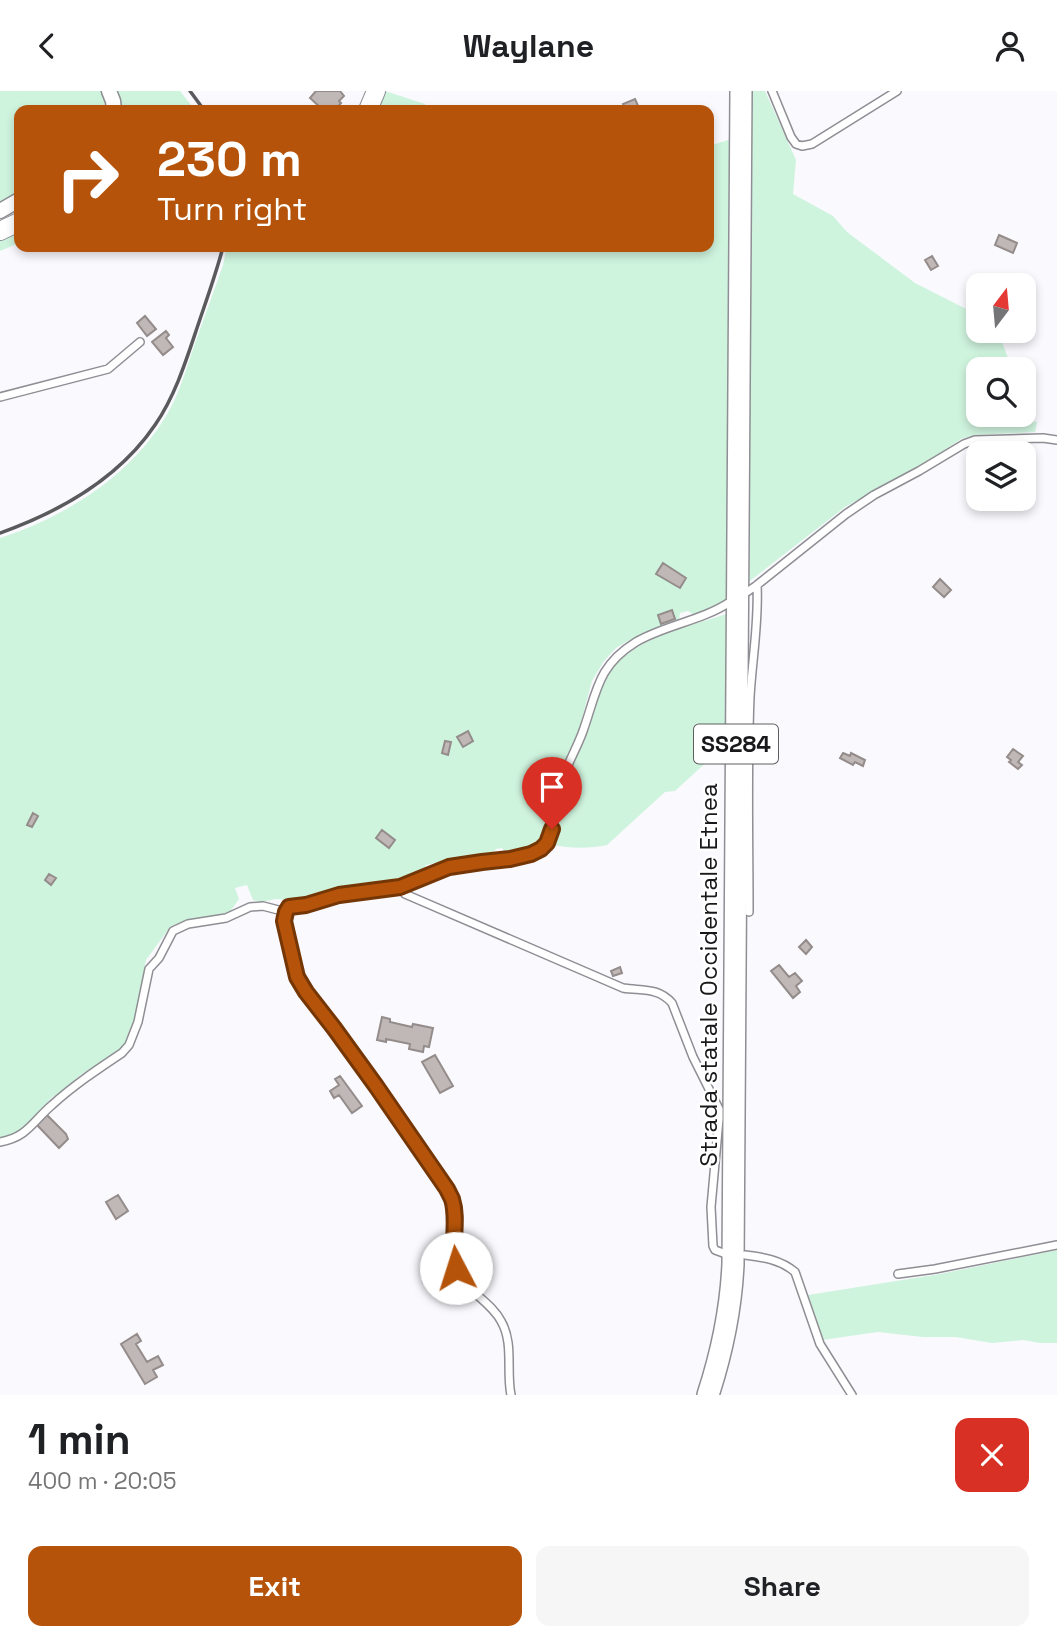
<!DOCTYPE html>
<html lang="en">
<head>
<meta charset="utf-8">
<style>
	:root { --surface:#fff; --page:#f6f6f6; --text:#202124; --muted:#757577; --accent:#b45309 }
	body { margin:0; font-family:"Space Grotesk",sans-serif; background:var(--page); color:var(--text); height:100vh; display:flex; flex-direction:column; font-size:26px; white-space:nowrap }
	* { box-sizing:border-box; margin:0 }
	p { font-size:23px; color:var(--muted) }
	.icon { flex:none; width:38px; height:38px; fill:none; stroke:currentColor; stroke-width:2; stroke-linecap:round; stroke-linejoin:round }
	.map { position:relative; height:1304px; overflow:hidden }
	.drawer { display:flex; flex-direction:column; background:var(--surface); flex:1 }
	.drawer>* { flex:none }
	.banner { position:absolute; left:14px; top:14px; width:700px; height:147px; border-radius:14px; box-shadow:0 4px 10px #0003; background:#b45309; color:#fff; overflow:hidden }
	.needle { width:46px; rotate:16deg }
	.tools { position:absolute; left:966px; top:182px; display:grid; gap:14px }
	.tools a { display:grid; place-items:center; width:70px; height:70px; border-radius:14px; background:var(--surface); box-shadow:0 4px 10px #0003; font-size:35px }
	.pin { position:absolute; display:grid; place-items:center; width:60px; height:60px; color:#fff; margin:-72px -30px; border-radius:50% 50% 50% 0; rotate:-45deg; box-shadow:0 0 7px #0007 }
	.pin .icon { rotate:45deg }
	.me { position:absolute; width:77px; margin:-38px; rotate:355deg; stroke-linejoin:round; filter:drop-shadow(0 0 5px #0008) }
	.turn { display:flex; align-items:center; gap:24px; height:147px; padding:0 28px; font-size:32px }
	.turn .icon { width:91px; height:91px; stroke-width:2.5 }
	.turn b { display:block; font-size:49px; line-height:60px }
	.round { display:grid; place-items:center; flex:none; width:74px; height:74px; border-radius:14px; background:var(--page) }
	.headline { display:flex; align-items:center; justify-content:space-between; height:119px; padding:0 28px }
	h1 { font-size:42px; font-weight:700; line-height:52px }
	.primary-button { display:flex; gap:14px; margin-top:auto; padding:14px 28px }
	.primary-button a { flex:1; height:80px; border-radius:14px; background:var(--accent); color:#fff; font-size:28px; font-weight:700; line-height:80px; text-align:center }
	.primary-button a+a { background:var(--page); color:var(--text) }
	header { display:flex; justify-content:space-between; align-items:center; height:91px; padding:0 28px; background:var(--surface); font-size:32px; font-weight:700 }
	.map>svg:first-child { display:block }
	.green { fill:#cff4de }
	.building { fill:#c0b8b6; stroke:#938c8a; stroke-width:2 }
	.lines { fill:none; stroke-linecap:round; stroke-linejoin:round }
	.service-casing { stroke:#8f8e94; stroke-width:10 }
	.minor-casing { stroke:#8f8e94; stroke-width:17 }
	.tertiary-casing { stroke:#8f8e94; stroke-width:20 }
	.primary-casing { stroke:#8f8e94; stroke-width:24 }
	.service { stroke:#fff; stroke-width:7 }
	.minor { stroke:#fff; stroke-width:14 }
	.tertiary { stroke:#fff; stroke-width:18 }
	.primary { stroke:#fff; stroke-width:21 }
	.rail { stroke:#5a5a5c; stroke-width:3.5 }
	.route-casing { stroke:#753606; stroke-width:18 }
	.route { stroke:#b45309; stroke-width:12 }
	.labels { text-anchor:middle; stroke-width:5; stroke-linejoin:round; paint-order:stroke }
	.shield { fill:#fff; stroke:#5e5e5f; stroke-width:2 }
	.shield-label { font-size:23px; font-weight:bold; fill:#19191b }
	.street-label { font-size:24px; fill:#19191b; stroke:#fff }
</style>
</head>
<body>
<header><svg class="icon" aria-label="back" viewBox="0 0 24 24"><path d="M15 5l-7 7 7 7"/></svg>Waylane<svg class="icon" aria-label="person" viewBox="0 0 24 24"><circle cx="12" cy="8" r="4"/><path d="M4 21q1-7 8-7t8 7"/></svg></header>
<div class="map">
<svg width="1057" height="1304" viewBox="0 0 1057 1304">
	<rect width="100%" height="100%" fill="#faf9fe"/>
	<!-- green -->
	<path class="green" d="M0 0H106L111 19H19V104L0 115Z
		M113 0H180L195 19H118Z
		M385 0 425 13 428 19H376Z
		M749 0H765L796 69 793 103 833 125 847 141 915 192 978 224V240H998L1012 278H978V324H1024V313L1030 330 1037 331 1035 341 975 344 961 348 919 376 845 416 746 493Z
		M731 48 729 128V507L712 518 694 524 688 520 680 522 679 529 626 551 616 557 604 570 592 590 580 635 561 682 550 724V739L541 753 504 760 502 757 496 758 493 762 439 775 436 772 426 774 424 779 383 792 338 800 304 810 275 808 262 811 253 809 247 794 235 797 239 808 230 821 184 830 171 835 146 869 141 897V909L131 943 124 956 79 985 68 996 51 1007 26 1037 15 1044 0 1047V447C68 425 137 381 171 316 180 299 186 279 192 261 202 232 213 203 223 174L227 156H709V61L712 54Z
		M19 136V152L0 160V147Z
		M726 523 725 654 675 700 665 701 607 754C588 758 570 757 551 754 559 735 559 712 565 692 570 673 582 656 589 638 594 621 598 602 606 587 627 548 687 536 726 523Z
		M1057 1159V1252H1040L1023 1249 992 1252 956 1246H923L878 1241 822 1249 808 1204 940 1183Z"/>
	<!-- building -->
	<path class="building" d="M316 0H340L344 5 339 10 341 12 335 19H323L310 7Z
		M635 8 639 17 633 19H625L623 13Z
		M999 144 1017 152 1013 162 995 154Z
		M932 165 938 175 931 179 925 169Z
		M1010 187 1011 194H999L998 190Z
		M145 225 156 238 147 245 137 232Z
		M166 240 169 244 166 247 173 256 163 264 152 251Z
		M663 472 686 487 680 497 656 483Z
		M940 488 951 499 944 506 933 496Z
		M672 519 675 528 661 533 658 524Z
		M468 640 473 650 463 656 457 646Z
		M445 650 451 651 448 664 442 662Z
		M1013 658 1023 665 1018 671 1022 674 1018 678 1009 671 1011 669 1007 666Z
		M843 662 850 665 851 662 865 669 863 675 855 671 853 674 840 667Z
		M33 722 38 725 32 736 27 734Z
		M382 739 395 749 389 757 376 747Z
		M49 783 56 787 51 794 45 789Z
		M806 849 812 856 806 863 799 856Z
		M779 874 789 886 795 882 802 890 796 895 800 901 793 907 771 880Z
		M620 876 622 882 613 885 611 880Z
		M382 926 390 928V931L412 936 413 933 433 937 429 956 424 955 423 961 409 958 410 953 386 948V951L377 949Z
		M435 964 453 995 440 1002 422 971Z
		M340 985 362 1015 352 1022 339 1004 334 1007 330 1000 339 994 335 988Z
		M47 1024 66 1043 68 1048 59 1057 37 1034Z
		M118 1104 128 1120 116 1128 106 1111Z
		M137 1243 141 1250 136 1253 147 1271 158 1265 163 1274 153 1279 157 1286 145 1293 121 1253Z"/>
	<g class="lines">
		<!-- service casing -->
		<g class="service-casing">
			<path id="service" d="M772 0 791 46 796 53 802 55 812 53 897 0
				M0 306 108 278 140 251
				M747 501 757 494 846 423 874 404 919 380 964 353 975 349 1043 347 1057 349
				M400 796 405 803 623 897C642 900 658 896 672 912L693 966 719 1018V1028L711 1116 713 1155 715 1159 726 1163
				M749 821C749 749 747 677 750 606 752 569 759 532 757 494
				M0 1051C28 1046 33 1030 52 1014 74 994 98 978 122 962L129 954 138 931 149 878 159 867 173 840 188 833 226 827 250 816 263 815 286 821
				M745 1164C763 1166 781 1169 795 1181L820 1253 852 1304
				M898 1183 935 1178 1057 1154
				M511 1304C506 1280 514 1252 501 1230 490 1209 464 1200 456 1177 448 1155 459 1130 451 1108L403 1034 334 937 306 901 297 886 284 829 286 821 289 816C308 814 323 807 341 804 360 800 381 801 400 796 417 792 432 781 450 776 481 768 522 775 547 753 554 732 557 711 562 690 567 673 577 657 583 640 597 601 597 575 636 551 665 534 701 530 730 511"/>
		</g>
		<!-- minor casing -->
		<g class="minor-casing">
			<path id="minor" d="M109 0 113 10 114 19
				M0 120 19 109"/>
		</g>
		<!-- tertiary casing -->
		<g class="tertiary-casing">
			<path id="tertiary" d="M368 19 376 0
				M0 140 19 131"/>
		</g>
		<!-- primary casing -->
		<g class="primary-casing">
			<path id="primary" d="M708 1304C722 1261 731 1218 733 1173L741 0"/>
		</g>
		<!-- service -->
		<use href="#service" class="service"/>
		<!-- minor -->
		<use href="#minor" class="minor"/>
		<!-- tertiary -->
		<use href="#tertiary" class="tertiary"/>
		<!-- primary -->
		<use href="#primary" class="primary"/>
		<!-- rail -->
		<path class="rail" d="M190 0 204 19
			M0 442C59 421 119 387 155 334 175 305 186 270 197 237 206 210 216 183 223 156"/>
	</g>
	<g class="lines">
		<!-- route casing -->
		<g class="route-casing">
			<path id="route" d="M456 1177C450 1154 459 1130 452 1108L447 1098 376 995 334 937 306 901 297 886 284 830 286 821 289 816 306 814 339 804 400 796 449 776 482 771 510 768 531 763 541 758 547 752 552 738"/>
		</g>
		<!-- route -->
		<use href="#route" class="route"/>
	</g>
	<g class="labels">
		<!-- shield labels -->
		<rect class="shield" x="694" y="633.5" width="84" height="39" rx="5"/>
		<g class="shield-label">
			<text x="736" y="661">SS284</text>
		</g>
		<!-- street labels -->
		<g class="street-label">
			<text transform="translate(709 884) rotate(-90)" y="8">Strada statale Occidentale Etnea</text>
		</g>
	</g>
</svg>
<div class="tools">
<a><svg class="needle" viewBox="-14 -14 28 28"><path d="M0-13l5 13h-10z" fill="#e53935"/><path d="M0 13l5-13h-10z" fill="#757577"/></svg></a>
<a><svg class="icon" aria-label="search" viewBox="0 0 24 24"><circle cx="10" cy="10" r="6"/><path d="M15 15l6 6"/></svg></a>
<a><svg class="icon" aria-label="layers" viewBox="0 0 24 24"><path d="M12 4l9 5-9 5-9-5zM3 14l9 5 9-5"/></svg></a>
</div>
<div class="pin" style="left:552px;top:738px;background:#d93025"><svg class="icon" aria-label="arrive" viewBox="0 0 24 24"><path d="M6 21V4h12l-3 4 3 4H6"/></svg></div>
<svg class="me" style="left:456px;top:1177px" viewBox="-20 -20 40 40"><circle r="19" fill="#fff"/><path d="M0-13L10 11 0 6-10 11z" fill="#b45309"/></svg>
<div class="banner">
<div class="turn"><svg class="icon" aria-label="right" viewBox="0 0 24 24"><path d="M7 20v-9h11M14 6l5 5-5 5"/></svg><div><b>230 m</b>Turn right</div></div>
</div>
</div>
<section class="drawer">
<div class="headline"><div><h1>1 min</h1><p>400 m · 20:05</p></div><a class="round" style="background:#d93025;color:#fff"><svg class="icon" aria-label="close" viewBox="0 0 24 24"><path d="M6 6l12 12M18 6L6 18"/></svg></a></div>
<div class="primary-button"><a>Exit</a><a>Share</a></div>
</section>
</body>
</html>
